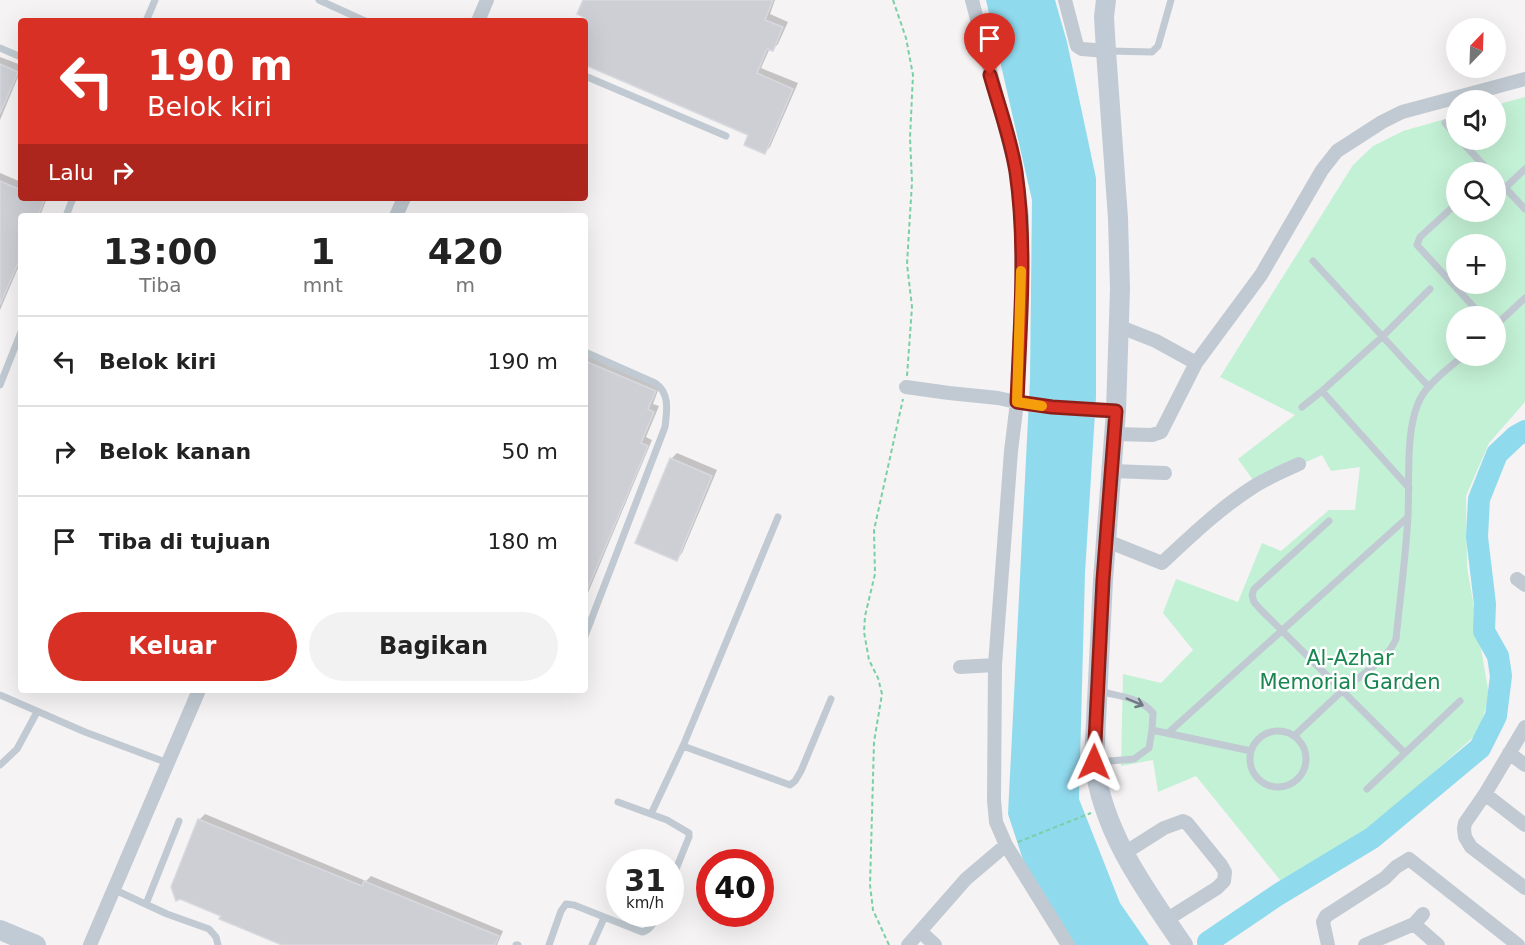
<!DOCTYPE html>
<html lang="id">
<head>
<meta charset="utf-8">
<style>
	:root { --surface:#fff; --page:#f2f2f2; --text:#222; --muted:#767676; --line:#e0e0e0; --accent:#d93025 }
	body { margin:0; font-family:"DejaVu Sans",sans-serif; background:var(--page); color:var(--text); height:100vh; display:flex; flex-direction:column; font-size:22px; white-space:nowrap }
	* { box-sizing:border-box; margin:0 }
	p { font-size:20px; color:var(--muted) }
	.icon { flex:none; width:33px; height:33px; fill:none; stroke:currentColor; stroke-width:2; stroke-linecap:round; stroke-linejoin:round }
	.map { position:relative; flex:1; overflow:hidden }
	.drawer { position:absolute; left:18px; top:213px; width:570px; height:480px; display:flex; flex-direction:column; background:var(--surface); border-radius:6px; box-shadow:0 6px 24px #0002 }
	.drawer>* { flex:none }
	.banner { position:absolute; left:18px; top:18px; width:570px; height:183px; border-radius:6px; box-shadow:0 6px 24px #0002; background:#d93025; color:#fff; overflow:hidden }
	.needle { width:39px; rotate:23deg }
	.controls { position:absolute; left:1446px; top:18px; display:grid; gap:12px }
	.controls a { display:grid; place-items:center; width:60px; height:60px; border-radius:50%; background:var(--surface); box-shadow:0 6px 24px #0002; font-size:30px }
	.speed { position:absolute; left:606px; top:849px; display:flex; gap:12px; font-size:30px; font-weight:700; text-align:center }
	.speed>* { display:grid; place-content:center; width:78px; height:78px; border-radius:50%; background:var(--surface); box-shadow:0 6px 24px #0002; line-height:1 }
	.speed small { font-size:15px; font-weight:400 }
	.speed .limit { border:9px solid #d22; background:#fff; color:#111 }
	.pin { position:absolute; display:grid; place-items:center; width:51px; height:51px; color:#fff; margin:-62px -26px; border-radius:50% 50% 50% 0; rotate:-45deg; box-shadow:0 0 6px #0007 }
	.pin .icon { rotate:45deg }
	.me { position:absolute; width:66px; margin:-33px; rotate:1deg; stroke-linejoin:round; filter:drop-shadow(0 0 4px #0008) }
	.turn { display:flex; align-items:center; gap:21px; height:126px; padding:0 30px; font-size:27px }
	.turn .icon { width:78px; height:78px; stroke-width:2.5 }
	.turn b { display:block; font-size:42px; line-height:51px }
	.then { display:flex; align-items:center; height:57px; padding:0 30px; background:#0003; gap:12px; font-size:22px }
	.eta { display:flex; justify-content:space-evenly; align-items:center; height:102px; text-align:center }
	.eta b { font-size:36px; font-weight:700; line-height:42px }
	.cta { display:flex; gap:12px; margin-top:auto; padding:12px 30px }
	.cta a { flex:1; height:69px; border-radius:36px; background:var(--accent); color:#fff; font-size:24px; font-weight:700; line-height:69px; text-align:center }
	.cta a+a { background:var(--page); color:var(--text) }
	ul { padding:0; list-style:none }
	li { display:flex; align-items:center; gap:18px; height:90px; padding:0 30px; border-top:2px solid var(--line) }
	li div { flex:1 }
	li b { display:block; font-size:22px }
	li em { font-style:normal }
	.map>svg:first-child { display:block }
	.green { fill:#c3f1d5; fill-rule:evenodd }
	.water { fill:#90daee }
	.shadow { fill:#0003 }
	.lines { fill:none; stroke-linecap:round; stroke-linejoin:round }
	.river { stroke:#90daee; stroke-width:22 }
	.building { fill:#cdcfd5; stroke:#d7d9de; stroke-width:1.5 }
	.path { stroke:#7ad0a6; stroke-width:2; stroke-dasharray:4.5 3; stroke-linecap:butt }
	.lane { stroke:#c1cad2; stroke-width:7 }
	.street { stroke:#c1cad2; stroke-width:14 }
	.secondary { stroke:#c1cbd6; stroke-width:20 }
	.oneway { stroke:#6e7983 }
	.route-casing { stroke:#8d1f18; stroke-width:15 }
	.route { stroke:#d93025; stroke-width:10 }
	.slow { stroke:#f59e0b; stroke-width:10 }
	.labels { text-anchor:middle; stroke-width:5; stroke-linejoin:round; paint-order:stroke }
	.park-label { font-size:21px; fill:#17864f; stroke:#fff }
</style>
</head>
<body>
<div class="map">
<svg width="1525" height="945" viewBox="0 0 1525 945">
	<rect width="100%" height="100%" fill="#f5f3f3"/>
	<!-- green -->
	<path class="green" d="M1525 97V402L1489 443 1466 496 1467 567 1489 695 1479 732 1365 834 1289 891 1196 776 1158 792 1153 760 1121 766 1123 674 1161 683 1193 650 1163 613 1176 579 1238 602 1262 543 1281 551 1329 510H1355L1360 467 1331 471 1322 455 1256 484 1238 459 1295 415 1220 377 1353 165 1373 146 1403 131 1456 116V140H1496V105ZM1456 172H1496V212H1456ZM1456 244H1496V284H1456ZM1456 316H1496V356H1456Z"/>
	<!-- water -->
	<path class="water" d="M986 0H1055L1067 42 1096 178V397L1085 573 1079 799 1120 903 1149 945H1074L1025 866 1008 814 1030 380 1032 200Z"/>
	<!-- shadow -->
	<path class="shadow" d="M585 0H775L770 14 788 22 778 44 773 49 770 48 761 68 798 83 770 147 765 152 750 134 585 64V21L587 17Z
		M0 57 21 65V70L0 120Z
		M0 173 21 182V198H47L40 216H21V261L0 310Z
		M585 354 660 385 653 404 659 406 646 437 652 440 585 600Z
		M677 453 717 470 682 553 677 559 671 459Z
		M205 814 366 881 371 876 503 931 497 945H286L223 915 172 887 200 819Z"/>
	<g class="lines">
		<!-- river -->
		<path class="river" d="M1208 942 1279 894 1372 838 1480 748 1496 716 1501 676 1498 656 1484 631 1485 604 1477 537 1479 499 1497 454 1516 436 1525 431"/>
	</g>
	<!-- building -->
	<path class="building" d="M583 0H773L765 20 783 27 773 51 767 49 757 73 793 89 765 154 744 145 748 135 585 65V18L577 14Z
		M0 64 18 72 0 114Z
		M0 181 21 190V198H45L38 216H21V256L0 305Z
		M585 361 656 391 648 409 654 412 641 443 648 446 585 595Z
		M670 458 712 476 677 561 635 543Z
		M198 819 362 886 364 881 499 936 495 945H282L219 919 221 916 180 899 176 901 171 887Z"/>
	<g class="lines">
		<!-- path -->
		<path class="path" d="M893 0 906 38 913 75 910 138 912 182 907 264 912 307 907 376
			M1018 842 1091 813
			M889 945 873 910 870 885 874 742 882 694 878 678 869 660 864 632 865 616 875 574 874 530 903 399"/>
		<!-- lane -->
		<path class="lane" d="M319 0 365 21
			M146 21 155 0
			M0 48 21 57
			M1108 51 1152 52 1158 46 1171 0
			M585 76 726 136
			M1445 123 1456 136
			M1460 140 1490 172
			M1496 178 1525 209
			M1505 188 1525 169
			M1456 204 1420 237 1417 245 1482 316
			M66 216 73 198
			M1313 261 1429 387
			M1496 325 1525 298
			M585 352 655 383C670 393 667 410 665 427L585 636
			M0 385 21 332
			M1322 391 1383 336 1430 289
			M1302 407 1322 391 1409 488
			M1329 521 1254 589 1252 595 1254 602 1260 609 1405 753 1460 701
			M0 695 85 732 168 763
			M1152 730 1251 751
			M1250 759a28 28 0 1 1 56 0a28 28 0 1 1-56 0Z
			M1168 733 1408 517
			M1294 736C1310 721 1326 706 1342 691 1360 675 1387 661 1396 639 1400 598 1406 556 1408 515 1410 481 1404 423 1423 394 1433 379 1450 367 1463 356
			M683 746 790 785 795 781 801 771 831 699
			M1097 762 1134 759 1149 748 1152 730 1153 713C1140 697 1117 696 1098 691
			M0 765 17 749 37 712
			M1367 789 1405 753
			M618 802 667 820 689 833V837L670 884
			M651 814 683 746 778 517
			M113 889 167 914 209 929 216 937 218 945
			M146 904 179 821
			M516 945H518
			M549 945 561 911 566 904 574 905 642 932C650 931 655 921 658 914
			M592 945 604 918"/>
		<!-- street -->
		<path class="street" d="M972 0 1016 170 1022 217 1021 304 1017 402 1011 451 995 665 994 800 996 822 1006 845 1068 945
			M1065 0 1077 46 1082 49 1106 51
			M478 21 487 0
			M396 216 404 198
			M1196 363 1261 275 1322 170 1337 151 1382 122 1402 112 1525 79
			M906 387 949 393 998 398 1030 405 1096 411H1116
			M1115 434 1152 435 1161 432 1196 363 1156 341 1118 326
			M1112 471 1165 473
			M1107 541 1162 563C1191 536 1219 509 1253 487 1267 478 1284 471 1299 464
			M1517 579 1525 585
			M960 667 995 665
			M1525 727 1485 794 1465 823 1464 829 1465 837 1471 847 1525 888
			M1509 753 1525 765
			M1485 794 1525 825
			M1123 854 1164 828 1183 821 1187 823 1221 865 1225 872 1224 881 1217 888 1166 920
			M1414 924 1438 945
			M921 932 935 945
			M90 945 199 690
			M908 945 966 879 1006 845
			M1328 945 1323 922 1326 916 1385 878 1396 867 1409 859 1518 945
			M1365 945 1414 924 1423 914"/>
		<!-- secondary -->
		<path class="secondary" d="M1106 0 1104 17 1106 51 1118 218 1120 289 1116 411 1103 580 1094 762C1103 833 1144 888 1183 945
			M0 930 36 945"/>
	</g>
	<!-- one-way arrows -->
	<defs><path id="oneway-shaft" d="M-6 0H5M1.5-3L5.5 0L1.5 3" fill="none" stroke-width="1.6" stroke-linecap="round" stroke-linejoin="round" transform="scale(1.5)"/></defs>
	<use class="oneway" href="#oneway-shaft" transform="translate(1135 702) rotate(23)"/>
	<g class="lines">
		<!-- route casing -->
		<g class="route-casing">
			<path id="route" d="M990 75C999 107 1011 139 1016 172 1027 248 1020 326 1017 402L1052 407 1116 411 1103 580 1094 762"/>
		</g>
		<!-- route -->
		<use href="#route" class="route"/>
		<!-- slow -->
		<path class="slow" d="M1021 271 1017 402 1042 406"/>
	</g>
	<g class="labels">
		<!-- park labels -->
		<g class="park-label">
			<text x="1350" y="665">Al-Azhar<tspan x="1350" dy="24">Memorial Garden</tspan></text>
		</g>
	</g>
</svg>
<div class="controls">
<a><svg class="needle" viewBox="-14 -14 28 28"><path d="M0-13l5 13h-10z" fill="#e53935"/><path d="M0 13l5-13h-10z" fill="#767676"/></svg></a>
<a><svg class="icon" aria-label="sound" viewBox="0 0 24 24"><path d="M4 9h4l5-4v14l-5-4H4zM17 9q2 3 0 6"/></svg></a>
<a><svg class="icon" aria-label="search" viewBox="0 0 24 24"><circle cx="10" cy="10" r="6"/><path d="M15 15l6 6"/></svg></a>
<a>+</a>
<a>−</a>
</div>
<div class="speed"><div>31<small>km/h</small></div><div class="limit">40</div></div>
<div class="pin" style="left:990px;top:75px;background:#d93025"><svg class="icon" aria-label="arrive" viewBox="0 0 24 24"><path d="M6 21V4h12l-3 4 3 4H6"/></svg></div>
<svg class="me" style="left:1094px;top:762px" viewBox="-20 -20 40 40"><path d="M0-17L14 15 0 8-14 15z" fill="#d93025" stroke="#fff" stroke-width="4"/></svg>
<div class="banner">
<div class="turn"><svg class="icon" aria-label="left" viewBox="0 0 24 24"><path d="M17 20v-9H6M10 6l-5 5 5 5"/></svg><div><b>190 m</b>Belok kiri</div></div>
<div class="then">Lalu<svg class="icon" aria-label="right" viewBox="0 0 24 24"><path d="M7 20v-9h11M14 6l5 5-5 5"/></svg></div>
</div>
<section class="drawer">
<div class="eta">
<div><b>13:00</b><p>Tiba</p></div>
<div><b>1</b><p>mnt</p></div>
<div><b>420</b><p>m</p></div>
</div>
<ul>
<li><svg class="icon" aria-label="left" viewBox="0 0 24 24"><path d="M17 20v-9H6M10 6l-5 5 5 5"/></svg><div><b>Belok kiri</b></div><em>190 m</em></li>
<li><svg class="icon" aria-label="right" viewBox="0 0 24 24"><path d="M7 20v-9h11M14 6l5 5-5 5"/></svg><div><b>Belok kanan</b></div><em>50 m</em></li>
<li><svg class="icon" aria-label="arrive" viewBox="0 0 24 24"><path d="M6 21V4h12l-3 4 3 4H6"/></svg><div><b>Tiba di tujuan</b></div><em>180 m</em></li>
</ul>
<div class="cta"><a>Keluar</a><a>Bagikan</a></div>
</section>
</div>
</body>
</html>
